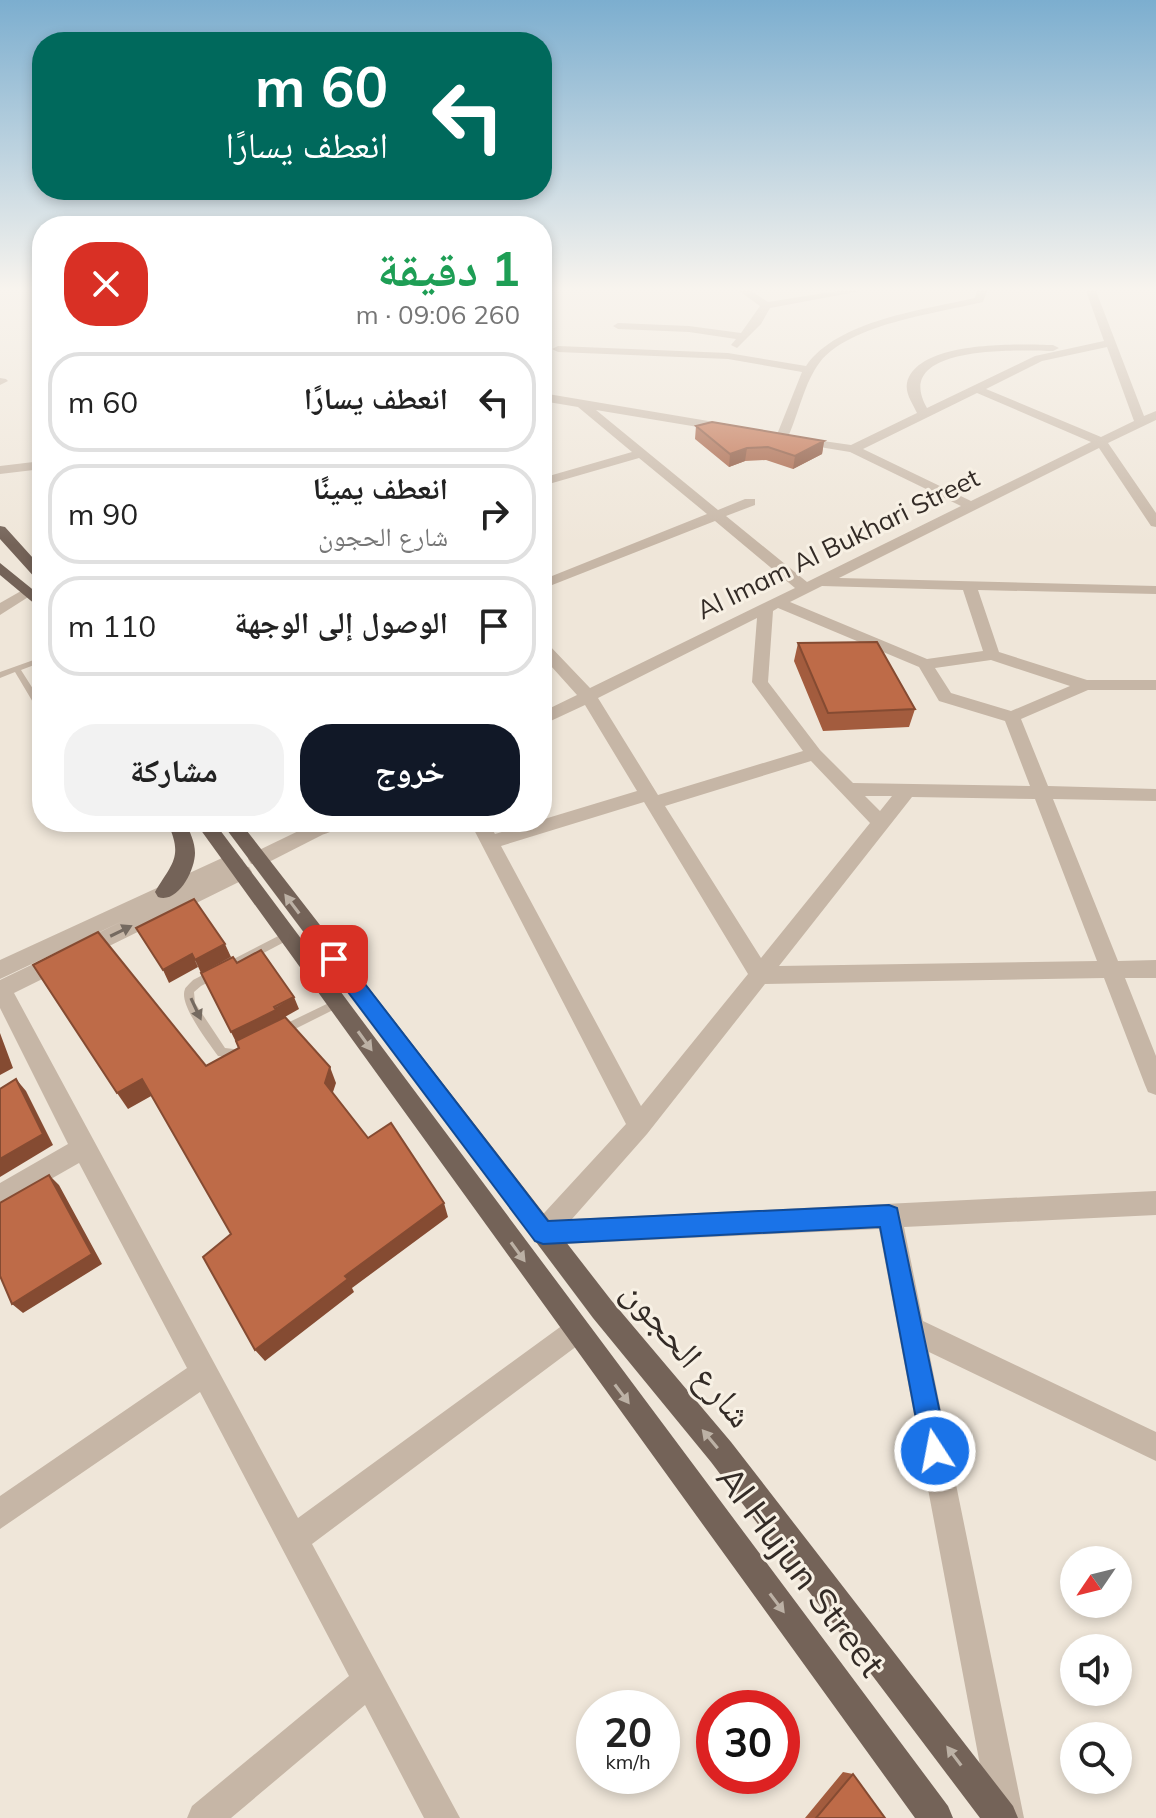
<!DOCTYPE html>
<html lang="ar">
<head>
<meta charset="utf-8">
<style>
	:root { --surface:#fff; --page:#f2f2f2; --text:#222; --muted:#767676; --line:#e0e0e0; --accent:#111827 }
	body { margin:0; font-family:Mulish,"Noto Naskh Arabic",sans-serif; background:var(--page); color:var(--text); direction:rtl; height:100vh; display:flex; flex-direction:column; font-size:30px; white-space:nowrap }
	* { box-sizing:border-box; margin:0 }
	p { font-size:26px; color:var(--muted) }
	.icon { flex:none; width:44px; height:44px; fill:none; stroke:currentColor; stroke-width:2; stroke-linecap:round; stroke-linejoin:round }
	.map { position:relative; flex:1; overflow:hidden; direction:ltr }
	.drawer { position:absolute; left:32px; top:216px; width:520px; height:616px; display:flex; flex-direction:column; background:var(--surface); border-radius:32px; box-shadow:0 4px 12px #0003; direction:rtl }
	.drawer>* { flex:none }
	.hud { position:absolute; left:32px; top:32px; width:520px; height:168px; border-radius:32px; box-shadow:0 4px 12px #0003; direction:rtl; background:#00695c; color:#fff; overflow:hidden }
	.needle { width:52px; rotate:235deg }
	.buttons { position:absolute; left:1060px; top:1546px; display:grid; gap:16px }
	.buttons a { display:grid; place-items:center; width:72px; height:72px; border-radius:50%; background:var(--surface); box-shadow:0 4px 12px #0003; font-size:40px }
	.speed { position:absolute; left:576px; top:1690px; display:flex; gap:16px; font-size:40px; font-weight:700; text-align:center }
	.speed>* { display:grid; place-content:center; width:104px; height:104px; border-radius:50%; background:var(--surface); box-shadow:0 4px 12px #0003; line-height:1 }
	.speed small { font-size:20px; font-weight:400 }
	.speed .limit { border:12px solid #d22; background:#fff; color:#111 }
	.pin { position:absolute; display:grid; place-items:center; width:68px; height:68px; color:#fff; margin:-34px; border-radius:16px; box-shadow:0 4px 12px #0006 }
	.me { position:absolute; width:88px; margin:-44px; rotate:349deg; stroke-linejoin:round; filter:drop-shadow(0 0 6px #0008) }
	.turn { display:flex; align-items:center; gap:28px; height:168px; padding:0 32px; font-size:36px }
	.turn .icon { width:104px; height:104px; stroke-width:2.5 }
	.turn b { display:block; font-size:56px; line-height:68px }
	.round { display:grid; place-items:center; flex:none; width:84px; height:84px; border-radius:32px; background:var(--page) }
	.headline { display:flex; align-items:center; justify-content:space-between; height:136px; padding:0 32px }
	h1 { font-size:48px; font-weight:700; line-height:60px; color:#1e9e55 }
	.action { display:flex; gap:16px; margin-top:auto; padding:16px 32px }
	.action a { flex:1; height:92px; border-radius:32px; background:var(--accent); color:#fff; font-size:32px; font-weight:700; line-height:92px; text-align:center }
	.action a+a { background:var(--page); color:var(--text) }
	ul { padding:0; list-style:none }
	li { display:flex; align-items:center; gap:24px; height:100px; margin:0 16px 12px; padding:0 16px; border:4px solid var(--line); border-radius:32px }
	li div { flex:1 }
	li b { display:block; font-size:30px }
	li em { font-style:normal }
	.map>svg:first-child { display:block }
	.lines { fill:none; stroke-linecap:round; stroke-linejoin:round }
	.service { fill:#c6b6a6; fill-rule:evenodd }
	.minor { fill:#c6b6a6; fill-rule:evenodd }
	.tertiary { fill:#c6b6a6; fill-rule:evenodd }
	.primary { fill:#746358; fill-rule:evenodd }
	.wall { fill:#a35c3e }
	.shaded-wall { fill:#854b32 }
	.building { fill:#be6b48; stroke:#854b32; stroke-width:2 }
	.oneway { fill:#bcb1a5 }
	.oneway2 { fill:#756a60 }
	.route { fill:#1a73e8; stroke:#114b97; stroke-width:2 }
	.labels { text-anchor:middle; stroke-width:6; stroke-linejoin:round; paint-order:stroke }
	.far-street-label { font-size:26px; fill:#332b26; stroke:#f7f0e4 }
	.near-street-label { font-size:36px; fill:#332b26; stroke:#f7f0e4 }
</style>
</head>
<body>
<div class="map">
<svg width="1156" height="1818" viewBox="0 0 1156 1818">
	<rect width="100%" height="100%" fill="#efe6d9"/>
	<g class="lines">
		<!-- service -->
		<path class="service" d="M42 657V662L21 670 42 703V709H37L15 672 0 678V672Z
			M288 931 292 932 293 935 292 938 201 986 194 992 195 1003 225 1048 242 1050 244 1053 242 1056 238 1058 218 1056C209 1043 178 1004 185 989 185 988 192 981 193 980Z
			M337 999 341 1000 342 1003 341 1006 281 1036 277 1034 276 1031 277 1028Z"/>
		<!-- minor -->
		<path class="minor" d="M739 291H751L768 302 837 291H861L770 308 761 324 737 348 731 345 736 339 689 332 618 329 613 326 618 323 689 326 741 333 760 306Z
			M977 291H987L983 302C937 313 850 324 820 362 804 383 799 413 788 437L782 441 776 437 802 372 728 359 558 352 552 349 558 346 728 353 806 366C838 320 923 310 975 298Z
			M1086 291H1096L1144 416 1156 411V420L1108 443 1156 513V527L1151 526 1099 448 839 578 1156 586V594L978 590 999 652 1087 680H1156V690H1088L1021 719 1048 786 1156 789V801L1053 799 1118 961 1156 960V978H1125L1156 1056V1095L1148 1092 1145 1085 1104 978 765 984 647 1134 572 1219 1156 1191V1215L904 1227 923 1321 1156 1432V1461L929 1352 1024 1818H990L879 1229 543 1245 534 1242 530 1233 534 1224 626 1124 470 822H488L495 834 637 791 585 705 542 725V712L577 695 542 656V642L548 644 590 688 795 588 715 521 542 589V580L707 514 639 458 542 486V478L632 452 578 407 542 401V393L732 425 734 428 728 432 596 410 718 510 745 499H755V505L726 516 807 582 961 506 850 452 795 443V437L851 445 917 413C913 404 905 394 907 383 917 340 1019 344 1053 345L1059 348 1053 351C1019 350 890 344 927 408L1035 356 1104 341ZM1107 347 1134 421 1101 437 986 389 1042 361ZM977 393 1091 442 971 501 863 449ZM822 586 963 590 983 651 927 659 790 602ZM778 608 919 667 939 701 1005 721 1030 786 853 783 820 750 768 682 773 611ZM757 618 752 682 803 751 658 795 598 698ZM991 660 1070 686 1011 711 951 693 935 668ZM811 761 870 823 761 958 665 806ZM865 796H892L880 811ZM912 797 1035 799 1097 961 779 966ZM644 802 748 974 641 1106 501 846Z
			M0 378 6 379 8 381 0 385Z
			M42 461V469L0 474V466Z
			M28 587 35 591 33 594 0 615V603Z
			M303 822H341C336 832 319 838 308 835Z
			M233 853 243 860 238 866 249 867 252 872 249 877 14 993 298 1518 567 1322 576 1318 585 1322 589 1331 585 1340 312 1544 460 1818H424L365 1705 231 1818H187L192 1806 349 1676 200 1392 0 1529V1496L187 1368 79 1163 0 1208V1183L68 1144 0 1008V980L127 919 0 979V960Z"/>
		<!-- tertiary -->
		<path class="tertiary" d="M315 823 322 825 324 830 322 835 265 864H251L248 859 251 854Z"/>
		<!-- primary -->
		<path class="primary" d="M0 526 5 527 42 568V581L37 580 0 539Z
			M0 563 42 597V610L0 575Z
			M167 822H185C190 832 195 842 195 853 195 870 178 904 158 897L155 892C172 863 184 857 167 822Z
			M195 822H214L948 1806 953 1818H915Z
			M221 822H240L611 1300 731 1442 1013 1806 1018 1818H980L711 1462 593 1318Z"/>
	</g>
	<!-- wall -->
	<path class="wall" d="M696 426 824 441 822 454 793 469 766 460 745 461 729 467 695 439Z
		M798 643 915 709 909 727 823 731 794 661Z
		M843 1772 853 1774 885 1818H805Z"/>
	<!-- shaded-wall -->
	<path class="shaded-wall" d="M824 441 822 454 793 469 795 456Z
		M747 448 745 461 729 467 730 454Z
		M225 944 231 957 201 973 195 960Z
		M192 954 198 967 169 983 163 970Z
		M294 997 299 1009 237 1044 231 1032Z
		M0 1033 13 1068 0 1075Z
		M330 1067 336 1083 331 1098 325 1083Z
		M16 1079 26 1091 53 1145 0 1177V1159Z
		M142 1079 153 1095 128 1109 117 1093Z
		M49 1175 59 1185 102 1264 23 1313 12 1304Z
		M444 1203 448 1217 352 1288 354 1292 265 1361 255 1350 345 1276Z"/>
	<!-- building -->
	<path class="building" d="M712 422 824 441 795 456 768 447 747 448 730 454 696 426Z
		M877 642 915 709 828 713 798 643Z
		M194 899 225 944 195 960 192 954 163 970 136 928Z
		M98 932 206 1066 239 1048 236 1041 285 1017 330 1067 325 1083 368 1138 391 1123 444 1203 345 1276 348 1279 255 1350 203 1257 231 1234 142 1079 117 1093 33 965Z
		M261 950 294 997 274 1007 276 1010 231 1032 201 973 233 957 237 963Z
		M16 1079 43 1134 0 1159V1089Z
		M49 1175 92 1254 12 1304 0 1276V1203Z
		M853 1774 885 1818H816Z"/>
	<!-- one-way arrows -->
	<defs><path id="oneway-solid" d="M-6-.8H1V-3.2L6.5 0L1 3.2V.8H-6Z" transform="scale(2)"/></defs>
	<g class="oneway">
		<use href="#oneway-solid" transform="translate(292 904) rotate(-127)"/>
		<use href="#oneway-solid" transform="translate(365 1041) rotate(54)"/>
		<use href="#oneway-solid" transform="translate(518 1252) rotate(54)"/>
		<use href="#oneway-solid" transform="translate(622 1394) rotate(53)"/>
		<use href="#oneway-solid" transform="translate(710 1439) rotate(-130)"/>
		<use href="#oneway-solid" transform="translate(777 1603) rotate(53)"/>
		<use href="#oneway-solid" transform="translate(954 1756) rotate(-127)"/>
	</g>
	<g class="oneway2">
		<use href="#oneway-solid" transform="translate(121 931) rotate(-26)"/>
		<use href="#oneway-solid" transform="translate(196 1009) rotate(65)"/>
	</g>
	<!-- sky -->
	<linearGradient id="sky" x2="0" y2="1"><stop stop-color="#7caecf"/><stop offset="0.53" stop-color="#f8f4ee"/><stop offset="1" stop-color="#f8f4ee" stop-opacity="0"/></linearGradient>
	<rect width="1156" height="545" fill="url(#sky)"/>
	<!-- route -->
	<path class="route" d="M334 951 341 953 548 1221 889 1205 897 1208 948 1451 945 1461 935 1464 926 1461 922 1451 880 1227 543 1244 535 1241 327 964 325 959 327 953Z"/>
	<g class="labels">
		<!-- far-street labels -->
		<g class="far-street-label">
			<text transform="translate(838 544) rotate(-26)" y="9">Al Imam Al Bukhari Street</text>
		</g>
		<!-- near-street labels -->
		<g class="near-street-label">
			<text transform="translate(688 1353) rotate(50)" y="13">شارع الحجون</text>
			<text transform="translate(801 1571) rotate(53)" y="13">Al Hujun Street</text>
		</g>
	</g>
</svg>
<div class="buttons">
<a><svg class="needle" viewBox="-14 -14 28 28"><path d="M0-13l5 13h-10z" fill="#e53935"/><path d="M0 13l5-13h-10z" fill="#767676"/></svg></a>
<a><svg class="icon" aria-label="sound" viewBox="0 0 24 24"><path d="M4 9h4l5-4v14l-5-4H4zM17 9q2 3 0 6"/></svg></a>
<a><svg class="icon" aria-label="search" viewBox="0 0 24 24"><circle cx="10" cy="10" r="6"/><path d="M15 15l6 6"/></svg></a>
</div>
<div class="speed"><div>20<small>km/h</small></div><div class="limit">30</div></div>
<div class="pin" style="left:334px;top:959px;background:#d93025"><svg class="icon" aria-label="arrive" viewBox="0 0 24 24"><path d="M6 21V4h12l-3 4 3 4H6"/></svg></div>
<svg class="me" style="left:935px;top:1451px" viewBox="-20 -20 40 40"><circle r="17" fill="#1a73e8" stroke="#fff" stroke-width="3"/><path d="M0-11L8 9 0 5-8 9z" fill="#fff"/></svg>
<div class="hud">
<div class="turn"><svg class="icon" aria-label="left" viewBox="0 0 24 24"><path d="M17 20v-9H6M10 6l-5 5 5 5"/></svg><div><b>60 m</b>انعطف يسارًا</div></div>
</div>
<section class="drawer">
<div class="headline"><div><h1>1 دقيقة</h1><p>260 m · 09:06</p></div><a class="round" style="background:#d93025;color:#fff"><svg class="icon" aria-label="close" viewBox="0 0 24 24"><path d="M6 6l12 12M18 6L6 18"/></svg></a></div>
<ul>
<li><svg class="icon" aria-label="left" viewBox="0 0 24 24"><path d="M17 20v-9H6M10 6l-5 5 5 5"/></svg><div><b>انعطف يسارًا</b></div><em>60 m</em></li>
<li><svg class="icon" aria-label="right" viewBox="0 0 24 24"><path d="M7 20v-9h11M14 6l5 5-5 5"/></svg><div><b>انعطف يمينًا</b><p>شارع الحجون</p></div><em>90 m</em></li>
<li><svg class="icon" aria-label="arrive" viewBox="0 0 24 24"><path d="M6 21V4h12l-3 4 3 4H6"/></svg><div><b>الوصول إلى الوجهة</b></div><em>110 m</em></li>
</ul>
<div class="action"><a>خروج</a><a>مشاركة</a></div>
</section>
</div>
</body>
</html>
